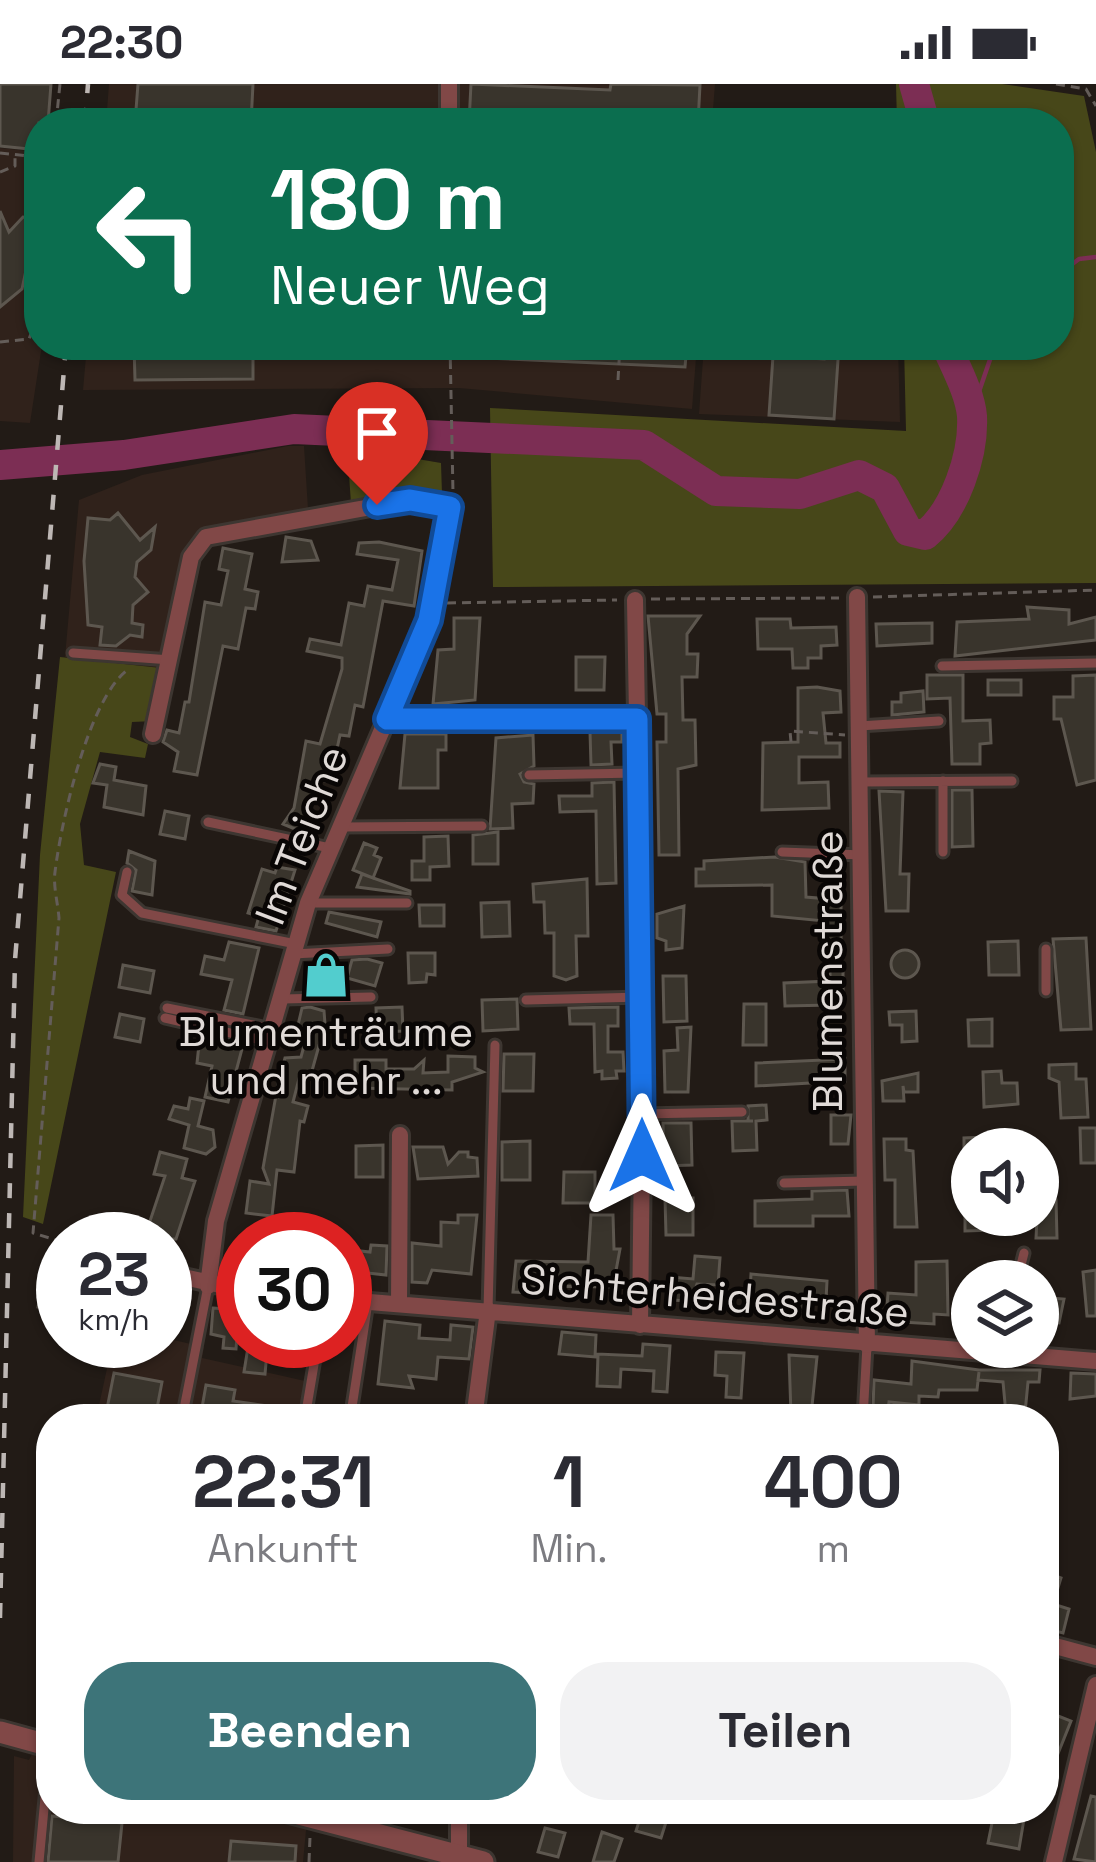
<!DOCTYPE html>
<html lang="de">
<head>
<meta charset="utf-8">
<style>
	:root { --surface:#fff; --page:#f2f2f3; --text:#2b2b33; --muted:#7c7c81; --accent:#3d7479 }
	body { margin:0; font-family:"Space Grotesk",sans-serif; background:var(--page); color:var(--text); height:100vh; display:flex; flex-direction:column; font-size:45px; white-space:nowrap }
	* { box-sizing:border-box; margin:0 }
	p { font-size:39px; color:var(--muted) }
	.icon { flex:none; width:66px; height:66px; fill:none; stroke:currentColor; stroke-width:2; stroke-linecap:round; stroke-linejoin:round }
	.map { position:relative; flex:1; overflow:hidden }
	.drawer { position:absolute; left:36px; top:1320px; width:1023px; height:420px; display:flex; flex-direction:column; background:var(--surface); border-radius:48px; box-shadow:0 3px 9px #0004 }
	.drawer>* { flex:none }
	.top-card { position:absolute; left:24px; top:24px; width:1050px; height:252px; border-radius:48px; box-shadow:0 3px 9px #0004; background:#0b6e4f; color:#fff; overflow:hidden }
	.buttons { position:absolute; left:951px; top:1044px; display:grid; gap:24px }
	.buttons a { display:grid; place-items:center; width:108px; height:108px; border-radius:50%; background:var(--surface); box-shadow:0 3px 9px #0004; font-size:60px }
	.speed { position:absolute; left:36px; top:1128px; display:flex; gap:24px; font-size:60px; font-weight:700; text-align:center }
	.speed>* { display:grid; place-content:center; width:156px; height:156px; border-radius:50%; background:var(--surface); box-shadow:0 3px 9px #0004; line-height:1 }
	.speed small { font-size:30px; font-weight:400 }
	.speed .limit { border:18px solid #d22; background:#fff; color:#111 }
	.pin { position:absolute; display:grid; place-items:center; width:102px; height:102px; color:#fff; margin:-123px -51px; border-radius:50% 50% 50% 0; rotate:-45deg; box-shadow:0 0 12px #0007 }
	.pin .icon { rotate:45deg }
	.me { position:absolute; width:132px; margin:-66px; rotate:0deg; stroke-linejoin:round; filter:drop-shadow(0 0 9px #0008) }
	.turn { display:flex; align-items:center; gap:42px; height:252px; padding:0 48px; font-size:54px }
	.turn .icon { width:156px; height:156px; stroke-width:2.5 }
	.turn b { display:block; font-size:84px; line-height:102px }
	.eta { display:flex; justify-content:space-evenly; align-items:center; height:204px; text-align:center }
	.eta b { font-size:72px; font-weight:700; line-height:84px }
	.action { display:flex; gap:24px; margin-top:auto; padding:24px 48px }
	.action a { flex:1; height:138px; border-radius:48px; background:var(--accent); color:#fff; font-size:48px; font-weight:700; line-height:138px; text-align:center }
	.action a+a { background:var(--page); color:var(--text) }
	.status { display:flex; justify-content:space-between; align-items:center; height:84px; padding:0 60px; background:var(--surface); direction:ltr }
	.status svg { height:33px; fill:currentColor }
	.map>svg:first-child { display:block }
	.built { fill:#30221b }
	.green { fill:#474719 }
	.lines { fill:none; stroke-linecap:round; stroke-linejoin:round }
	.stream { stroke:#7c2e54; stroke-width:4.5 }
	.river { stroke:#7c2e54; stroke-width:30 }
	.building { fill:#39342c; stroke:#5d574f; stroke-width:3 }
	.service-casing { stroke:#3d3631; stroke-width:15 }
	.minor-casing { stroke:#3d3631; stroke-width:22 }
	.tertiary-casing { stroke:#3d3631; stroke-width:27 }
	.path { stroke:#645d59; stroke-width:3; stroke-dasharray:9 6; stroke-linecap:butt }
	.service { stroke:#814847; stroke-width:9 }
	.minor { stroke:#814847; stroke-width:16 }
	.tertiary { stroke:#814847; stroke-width:21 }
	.rail { stroke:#bdb7b4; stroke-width:4.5; stroke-dasharray:15 15; stroke-linecap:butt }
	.route-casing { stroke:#114b97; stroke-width:30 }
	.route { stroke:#1a73e8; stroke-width:21 }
	.labels { text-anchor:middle; stroke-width:9; stroke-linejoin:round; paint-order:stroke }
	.street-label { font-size:42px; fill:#e0dad7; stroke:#090605 }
	.poi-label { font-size:42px; fill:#e0dad7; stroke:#090605 }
</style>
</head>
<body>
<div class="status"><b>22:30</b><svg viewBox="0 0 49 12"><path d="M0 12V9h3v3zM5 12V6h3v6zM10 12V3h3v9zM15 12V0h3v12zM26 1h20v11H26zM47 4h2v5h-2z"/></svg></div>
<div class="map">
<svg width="1096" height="1778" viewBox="0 0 1096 1778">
	<rect width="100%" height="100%" fill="#221b16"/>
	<!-- built -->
	<path class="built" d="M109 0H715L712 39H106Z
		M0 64 39 68 42 261 30 339 0 337Z
		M87 261H697L692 325 459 304 83 306Z
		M704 261H898L900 338 699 330Z
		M288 362H304L308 425 198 450 183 474 161 584 65 573 79 416 142 391Z
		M165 1254 204 1263 202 1274 305 1297 300 1335H96L113 1257Z
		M51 1561V1725H308L303 1778H13L14 1672 29 1676 32 1670Z"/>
	<!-- green -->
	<path class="green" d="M896 0H1002L1084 12 1096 68V499L493 503 490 324 906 347 904 261H1059V39H897Z
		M347 363 441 379 442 410 351 419Z
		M60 573 161 584 154 637 132 638 130 653 148 660 145 674 100 668 80 740 84 781 116 788 43 1140 23 1133 40 771Z"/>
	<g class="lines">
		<!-- stream -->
		<path class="stream" d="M1059 190 1079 175 1096 173
			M972 328 995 261"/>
		<!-- river -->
		<path class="river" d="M914 0 925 39
			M0 381 124 371 294 345 644 361 716 407 800 410 859 391 885 404 908 447 925 451C955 427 974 371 972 332 970 309 955 282 946 261"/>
	</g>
	<!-- building -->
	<path class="building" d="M0 0H51L48 39H39V66L0 62Z
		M138 0H253L251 39H135Z
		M471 0 610 6 611 0 700 1 698 39H627L628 29 595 27 594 34 568 32 567 39H469Z
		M0 127 9 148 23 133 31 134 35 144 22 205 0 223Z
		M134 261H253V295L135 296Z
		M486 261H687L685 283 486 274Z
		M824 261H839L834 335 769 331 773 272 824 275Z
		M118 429 140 456 155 443 151 466 137 478 135 493 148 508 133 521 132 539 143 541 142 553 130 551 116 562 100 561 102 543 88 541 84 477 88 434 110 436Z
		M286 453 311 457 318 476 282 478Z
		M379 458 422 467 414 522 383 517 363 623 355 621 349 652 340 651 330 698 321 696 302 748 283 740 294 724 306 657 320 660 342 585V574L307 567 310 555 341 561 349 519 364 522 368 502 392 506 398 476 357 470 359 459Z
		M223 464 252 470 245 505 258 508 255 525 246 524 238 565 223 562 197 691 174 687 178 668 163 658 167 646 179 649 185 618H189L205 518 221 521 228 487 219 485Z
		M1027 523 1069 526V540L1096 533V556L955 572 957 538 1029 535Z
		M648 532H700L687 550V570H698L697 593H682L683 636H695L696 681 678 685 679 771H659L657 658H666V630H657Z
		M454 534H480L475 616 433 620 438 566 454 565Z
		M757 535H790L791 544 836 543 837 561 821 562V574H808V584H793L792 565H758Z
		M932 539V559L877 562 876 540Z
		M576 573H605L604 606H576Z
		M927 591H963V637L990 636 991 659 980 660V680H952L950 614 927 615Z
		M1096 591V696L1077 701 1061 635H1054V613H1073V592Z
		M988 596H1021V611H988Z
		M817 603 840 607 841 628 823 629 826 659H840V673H799V699L828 698 829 724 762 726 763 659 798 658V604Z
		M923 607 924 628 892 631V618H901V609Z
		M590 648H622V658H611L612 680 591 681Z
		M405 650H446V666H438V704H400Z
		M533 651 534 682 520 690 524 698 534 700 533 719 512 720 513 744 490 745 496 654Z
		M100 680 116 683 114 696 146 702 143 731 104 723 107 701 93 699Z
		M614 698 616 799 597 800 596 727 560 728 559 712H592V699Z
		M952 706H972L973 762 952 763Z
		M879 707 903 708 900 790H909L908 827H886Z
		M165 727 189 732 185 755 160 750Z
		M498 748V780H473V751Z
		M448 752 449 782 430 783V796H412V777H424V753Z
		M364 759 377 764 374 771 381 774 373 794 353 786Z
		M129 767 155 777 152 811 132 807 136 786 127 779Z
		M775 773 805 778 806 813 841 816V868H825V837L772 832V801L696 802V785H704V777Z
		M277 783 295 786 276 847 256 843 259 832 248 829 262 785 275 789Z
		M362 790 410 807V810L357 803Z
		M587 795 588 852H576L577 892 566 896 554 892V849H545L544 818H534L533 800Z
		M509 818 510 852 482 853 481 819Z
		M419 821H444V842H420Z
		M684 822 682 864 666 866V857L657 854V830Z
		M329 828 381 838 377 853 326 839Z
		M1086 854 1091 945 1061 946 1053 855Z
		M1018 857 1019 891H989L988 858Z
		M229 858 259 864 243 930 224 926 232 896 201 890 205 872 224 876Z
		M891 880a14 14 0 1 1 28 0a14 14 0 1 1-28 0Z
		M408 869H435V891L427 890 426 898 409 899Z
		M367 875 382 879 375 902 347 894 352 876Z
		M123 881 154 887 150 909 119 903Z
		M830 882H843V908H830L831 921 785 922 784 899 830 897Z
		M663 892H686L687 937 664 938Z
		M517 915 518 945 483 947 482 916Z
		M744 920H766V961H743Z
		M310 923 324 927 325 940 310 994 300 991 293 1018 308 1022 304 1038 300 1037 294 1088 277 1086 272 1132 246 1129 250 1097 269 1100 263 1084 278 1000 285 974 301 973 308 947 298 941 302 924Z
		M402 923 403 947 377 948 376 924Z
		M618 923V942H608V968H623L624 987H616L617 994 602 995V987L595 988 594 940H570L569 924Z
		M916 927 917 957 902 958V941H890L889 928Z
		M120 930 144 935 140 958 115 953Z
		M992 935V962H969L968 936Z
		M691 943 688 1008H665L664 967 678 966 677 944Z
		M200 951 243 961 228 1018 205 1013 212 982 197 979Z
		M504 970H534L533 1007H503Z
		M448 972 475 973V984L483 988 452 998V1006L355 1004V976H386V985H414L424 976 423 989 448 988Z
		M845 975V997L756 1002V979Z
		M1076 980V995H1086L1088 1033 1061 1034 1059 998 1049 994V981Z
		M1001 987 1002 999H1017L1018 1020 984 1023 983 988Z
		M918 989V1008H904L903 1002 904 1017H883L882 997Z
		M190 1014 204 1017 198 1042 213 1046 215 1063 206 1070 184 1064 189 1041 169 1035 174 1022 188 1025Z
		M766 1021 767 1036 756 1037 757 1066 733 1067 732 1037H753H748V1022Z
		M831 1031H851L848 1060H831Z
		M663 1039H691L692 1081 664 1082Z
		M1080 1044H1096V1079H1081Z
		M1011 1052V1065H964V1054Z
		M884 1055H906V1066L913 1067 917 1143H895V1096H885Z
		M530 1057V1096H502V1058Z
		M383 1061V1093H356V1062Z
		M413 1063H443L448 1080 459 1068H468V1073L477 1074 478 1092 418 1095Z
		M160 1068 187 1075 182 1094 195 1097 176 1155H144L165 1092 154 1090Z
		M564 1088H595V1119H563Z
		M847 1106 849 1132H813V1142H755V1117L812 1115V1107Z
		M665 1114H693V1151H666Z
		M1038 1116H1056L1057 1154H1036Z
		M458 1131H477L471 1190 432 1186 427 1199 412 1198V1159L441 1162V1138L458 1139Z
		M591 1131H613L614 1165H620L613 1203 534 1202V1209L513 1208 516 1177 588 1178Z
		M965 1131H995L996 1146 965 1147Z
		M371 1161 387 1162 386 1191 358 1188 360 1167 370 1168Z
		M695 1172 720 1174 718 1201 697 1200 691 1217 671 1216 669 1193 693 1195Z
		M947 1177 948 1231 934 1230V1240L886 1237 888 1209 916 1211V1178Z
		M1096 1186V1232H1087L1083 1188Z
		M45 1189 63 1193V1227L38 1223Z
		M751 1190 827 1197 826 1216 810 1215 809 1228 749 1226Z
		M1038 1213 1064 1215 1059 1239 1038 1238Z
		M213 1224 239 1226 236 1265 223 1264 224 1253 211 1250Z
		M385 1237 420 1241 419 1254 450 1256 451 1241 473 1243 469 1275 438 1273 436 1295 409 1292 413 1304 378 1300Z
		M562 1248 596 1251 595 1273 559 1270Z
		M249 1257H268L265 1290 244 1288Z
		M643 1260 670 1262 667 1308 653 1307 654 1287 621 1285 620 1303 597 1302 598 1270 642 1272Z
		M716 1268 744 1269 741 1314 726 1313 727 1292 715 1291Z
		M789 1271 817 1273 811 1332 791 1331Z
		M912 1277 979 1286H1040L1039 1298H1028L1025 1329 1020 1334 1006 1330 1003 1298 978 1296 979 1288 977 1306H939L938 1313 919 1312V1321L889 1318 888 1325 873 1324 874 1296 911 1300Z
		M114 1289 162 1298 155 1335H105Z
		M1071 1289 1096 1290V1312L1070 1315Z
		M206 1301 235 1306 233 1317 297 1326 301 1335H200Z
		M1047 1489 1061 1494 1053 1520 1069 1525 1063 1549 1044 1544Z
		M1053 1630 1071 1637 1057 1672 1044 1667Z
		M1091 1712 1096 1713V1778L1074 1775Z
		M642 1728 667 1735 661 1754 636 1747Z
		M994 1729 1024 1735 1019 1765 988 1759Z
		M52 1732 122 1739 118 1778H48Z
		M545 1744 565 1749 558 1773 538 1768Z
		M602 1748 622 1755 614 1778H593Z
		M231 1757 296 1762 295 1778H229Z"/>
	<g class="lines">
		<!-- service casing -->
		<g class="service-casing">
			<path id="service" d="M73 569 171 576
				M942 582 1096 579
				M859 642 939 637
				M529 691 638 689
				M861 698 1012 697
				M208 738 330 764
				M340 743 482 742
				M782 768 863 771
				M943 768V697
				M127 788 122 811 142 829 296 860
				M308 819H407
				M1046 865V907
				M293 870 388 865
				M282 915 371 913
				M526 916 642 913
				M167 924 273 945
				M165 934 270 958
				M642 1030 742 1028
				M784 1099 864 1097
				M1017 1197 1024 1169
				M488 1226 495 961
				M352 1323 368 1218
				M306 1328 318 1257
				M182 1335 208 1202
				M863 1335 867 1261
				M39 1778 50 1661"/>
		</g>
		<!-- minor casing -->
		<g class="minor-casing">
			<path id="minor" d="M449 39V0
				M857 513 867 1261
				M635 516 643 976 640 1241
				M387 635H637
				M153 650 191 473 206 453 409 416 450 423 429 536 308 819 216 1137 208 1202
				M165 1189 243 1206
				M345 1216 1096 1277
				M399 1220 400 1051
				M474 1335 488 1226
				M1044 1559 1096 1573
				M459 1771V1725
				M1054 1778 1096 1601"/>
		</g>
		<!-- tertiary casing -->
		<g class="tertiary-casing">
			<path id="tertiary" d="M0 1648 51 1662
				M280 1725 483 1778"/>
		</g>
		<!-- path -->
		<path class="path" d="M1056 0 1086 5 1096 22
			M56 39 60 0
			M0 69 39 73
			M0 88 15 82V71
			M0 258 29 255 39 228
			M450 261 453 409
			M618 296 620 261
			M873 513 1096 506
			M651 515 839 514
			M447 519 617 516
			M791 658 790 647 845 651
			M63 1158 33 1149 59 834C58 820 53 802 55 788 61 738 88 618 126 587
			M309 1778 310 1753"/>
		<!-- service -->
		<use href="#service" class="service"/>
		<!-- minor -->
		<use href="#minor" class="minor"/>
		<!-- tertiary -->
		<use href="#tertiary" class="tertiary"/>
		<!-- rail -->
		<path class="rail" d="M85 39 88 0
			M0 1534 15 876 66 261"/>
	</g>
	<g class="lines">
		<!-- route casing -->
		<g class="route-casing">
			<path id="route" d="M377 421 410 416 450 423 429 536 387 635H637L642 1072"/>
		</g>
		<!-- route -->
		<use href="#route" class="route"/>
	</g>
	<!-- icons -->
	<defs>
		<g id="shop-bare" transform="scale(3.6)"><path d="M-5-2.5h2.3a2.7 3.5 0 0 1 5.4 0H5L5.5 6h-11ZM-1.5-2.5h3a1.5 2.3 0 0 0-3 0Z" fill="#52cdce" stroke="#090605" stroke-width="2.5" paint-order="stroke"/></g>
	</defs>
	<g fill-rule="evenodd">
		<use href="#shop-bare" x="326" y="891"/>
	</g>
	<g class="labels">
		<!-- street labels -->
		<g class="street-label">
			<text transform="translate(301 751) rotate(-69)" y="15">Im Teiche</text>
			<text transform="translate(827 887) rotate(-90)" y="15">Blumenstraße</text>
			<text transform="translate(715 1211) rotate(5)" y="15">Sichterheidestraße</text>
		</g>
		<!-- poi labels -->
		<g class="poi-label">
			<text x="326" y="962">Blumenträume<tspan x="326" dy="48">und mehr ...</tspan></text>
		</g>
	</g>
</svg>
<div class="buttons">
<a><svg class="icon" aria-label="sound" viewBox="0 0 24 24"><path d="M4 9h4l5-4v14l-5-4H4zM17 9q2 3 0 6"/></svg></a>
<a><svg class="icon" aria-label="layers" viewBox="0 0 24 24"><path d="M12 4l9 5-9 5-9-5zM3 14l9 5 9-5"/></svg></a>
</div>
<div class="speed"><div>23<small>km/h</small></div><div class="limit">30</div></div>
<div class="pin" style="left:377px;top:421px;background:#d93025"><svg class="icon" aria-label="arrive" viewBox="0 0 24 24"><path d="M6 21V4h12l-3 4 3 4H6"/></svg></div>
<svg class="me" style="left:642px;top:1072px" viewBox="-20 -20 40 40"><path d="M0-17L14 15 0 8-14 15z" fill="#1a73e8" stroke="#fff" stroke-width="4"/></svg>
<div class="top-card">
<div class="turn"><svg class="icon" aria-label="left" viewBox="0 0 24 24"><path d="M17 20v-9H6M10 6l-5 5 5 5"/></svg><div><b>180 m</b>Neuer Weg</div></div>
</div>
<section class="drawer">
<div class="eta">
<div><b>22:31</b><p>Ankunft</p></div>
<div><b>1</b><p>Min.</p></div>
<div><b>400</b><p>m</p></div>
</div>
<div class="action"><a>Beenden</a><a>Teilen</a></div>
</section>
</div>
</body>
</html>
